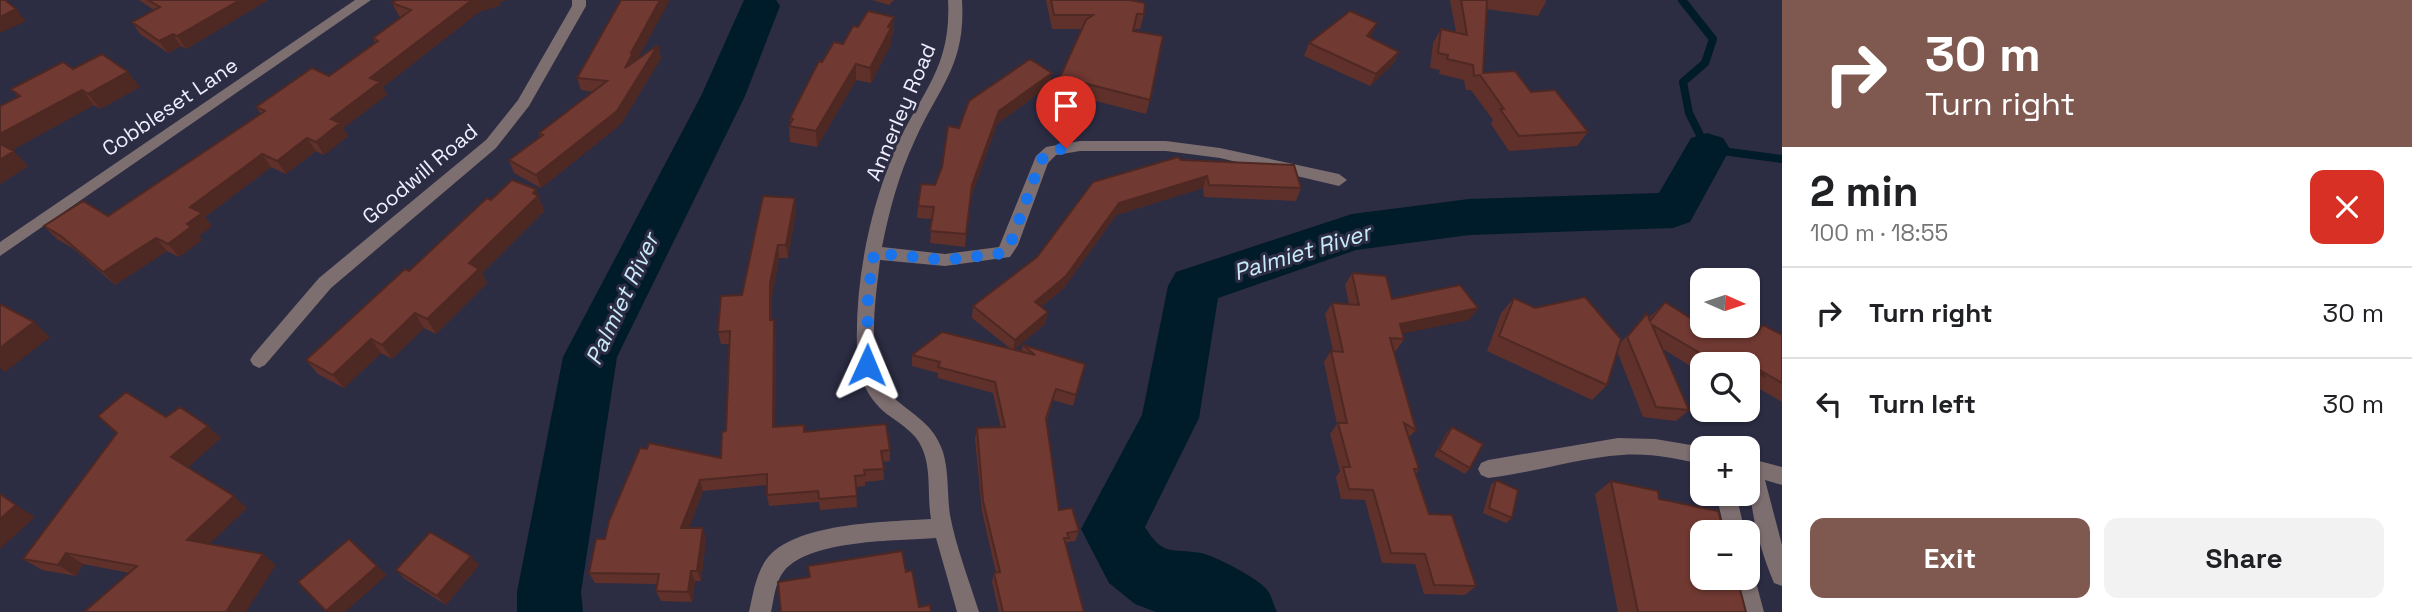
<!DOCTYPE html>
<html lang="en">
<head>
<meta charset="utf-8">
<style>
	:root { --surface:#fff; --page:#f2f2f2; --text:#202124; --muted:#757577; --line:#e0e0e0; --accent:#7f5950 }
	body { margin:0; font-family:"Space Grotesk",sans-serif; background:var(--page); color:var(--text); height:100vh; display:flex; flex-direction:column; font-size:26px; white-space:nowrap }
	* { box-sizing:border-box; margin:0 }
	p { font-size:23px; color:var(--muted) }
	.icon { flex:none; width:38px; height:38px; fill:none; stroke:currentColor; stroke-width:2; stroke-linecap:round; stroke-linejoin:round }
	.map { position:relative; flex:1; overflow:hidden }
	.details { display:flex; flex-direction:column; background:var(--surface); width:630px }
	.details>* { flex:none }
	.banner { background:#7f5950; color:#fff; overflow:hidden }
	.needle { width:46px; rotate:93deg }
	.tools { position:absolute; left:1690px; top:268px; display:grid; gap:14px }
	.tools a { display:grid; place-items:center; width:70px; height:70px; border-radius:14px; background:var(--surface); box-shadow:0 2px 5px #0004; font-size:35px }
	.pin { position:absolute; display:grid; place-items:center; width:60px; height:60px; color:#fff; margin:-72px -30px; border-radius:50% 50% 50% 0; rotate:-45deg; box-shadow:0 0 7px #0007 }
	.pin .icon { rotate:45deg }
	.me { position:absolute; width:77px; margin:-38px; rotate:1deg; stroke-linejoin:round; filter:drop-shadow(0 0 5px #0008) }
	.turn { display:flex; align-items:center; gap:24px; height:147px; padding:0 28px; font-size:32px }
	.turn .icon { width:91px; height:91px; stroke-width:2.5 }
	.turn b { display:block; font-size:49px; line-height:60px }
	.round { display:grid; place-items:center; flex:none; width:74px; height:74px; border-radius:14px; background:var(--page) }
	.headline { display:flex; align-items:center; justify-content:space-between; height:119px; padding:0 28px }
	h1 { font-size:42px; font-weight:700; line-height:52px }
	.button { display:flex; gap:14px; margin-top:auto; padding:14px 28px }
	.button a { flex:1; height:80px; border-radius:14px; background:var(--accent); color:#fff; font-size:28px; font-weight:700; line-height:80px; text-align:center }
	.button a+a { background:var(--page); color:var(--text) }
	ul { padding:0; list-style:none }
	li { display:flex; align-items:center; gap:21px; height:91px; padding:0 28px; border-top:2px solid var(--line) }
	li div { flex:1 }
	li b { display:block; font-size:26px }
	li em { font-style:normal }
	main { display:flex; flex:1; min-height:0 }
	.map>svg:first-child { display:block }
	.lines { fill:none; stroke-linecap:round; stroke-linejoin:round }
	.stream { stroke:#001b29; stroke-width:8 }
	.river { fill:#001b29; fill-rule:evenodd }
	.minor { fill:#7d6e70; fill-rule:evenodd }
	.wall { fill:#60312b }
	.shaded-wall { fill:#4e2823 }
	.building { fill:#703932; stroke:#4e2823; stroke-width:2 }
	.route { stroke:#1a73e8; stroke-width:12; stroke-dasharray:0 21.6 }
	.labels { text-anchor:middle; stroke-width:6; stroke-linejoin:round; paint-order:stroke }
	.street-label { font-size:21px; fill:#eeeefe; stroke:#2c2c43 }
	.water-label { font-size:23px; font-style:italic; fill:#c8eafd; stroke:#2c2c43 }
</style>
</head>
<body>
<main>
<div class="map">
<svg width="1782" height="612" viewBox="0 0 1782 612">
	<rect width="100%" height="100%" fill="#2c2c43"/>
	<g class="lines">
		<!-- stream -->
		<path class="stream" d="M1682 0 1713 39 1705 63 1683 82 1689 113 1707 149 1782 159"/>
		<!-- river -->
		<path class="river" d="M744 0H776L780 6 745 96 617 357 581 592 583 612H517V592L563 357 701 96Z
			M1707 133 1723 138 1730 149 1690 222 1673 228 1469 235 1356 250 1218 298 1199 418 1145 527C1163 557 1171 548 1201 553 1215 556 1260 579 1268 591 1272 597 1274 606 1277 612H1156L1135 604 1109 583 1081 529 1142 415 1168 286 1176 272 1352 214 1469 199 1659 193 1691 138Z"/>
		<!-- minor -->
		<path class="minor" d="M355 0H371L0 256V242Z
			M572 0H586V6L529 106 496 148 331 288 265 365 259 368 253 365 250 360 253 355 319 278 486 140 518 100 572 6Z
			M948 0H962C966 65 940 85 915 140 899 174 889 211 882 247L945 254 999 247 1036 156 1046 147 1080 141H1166L1220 148 1339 174 1347 180 1339 186 1220 158 1166 151H1080L1056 155 1048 163 1018 245 1010 257 945 266 880 260C876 298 863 371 894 398 914 416 934 424 943 452 949 472 947 494 950 515 956 547 969 580 979 612H957L936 538C897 541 811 539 784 571 775 582 774 599 771 612H749C753 594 756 571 769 556 800 522 887 522 931 519 927 496 932 467 921 446 915 433 902 425 891 417 868 401 857 377 857 349 855 284 868 217 892 157 917 95 952 72 948 0Z
			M1618 438 1655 439 1703 447V465C1676 458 1649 453 1622 455 1577 458 1533 473 1488 478L1481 475 1478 469 1481 463 1488 460Z
			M1748 458 1782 467V485L1765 480 1782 545V586L1774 583C1757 543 1748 501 1748 458Z
			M1716 494H1736L1745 532H1725Z
			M1748 569 1753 571 1764 612H1742L1734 578H1748Z"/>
	</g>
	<!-- wall -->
	<path class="wall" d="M139 0H268L186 49 181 46 168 53 140 34 132 22 154 10Z
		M396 0H505L499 2 501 5 479 12 383 87 387 95 343 128 348 136 324 155 316 151 286 174 271 167 205 217 212 226 199 236 202 240 179 257 167 251 115 285 74 249 57 239 44 226 108 216 261 114 256 107 329 76 375 43 373 38 401 17 399 16 392 3Z
		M872 0H894L889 5Z
		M1046 0H1130L1144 14 1140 29H1133V31L1150 100 1146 114 1057 91 1060 77 1082 29H1052Z
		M1450 0H1546V2L1538 16 1486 9 1483 73 1531 92 1588 132 1577 146 1509 151 1491 124 1493 120 1471 90H1466L1464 80 1439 74 1440 70 1430 68 1433 43 1441 29 1456 32Z
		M894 17V32L891 37V44L871 83 856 80 817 147 790 142 789 126 790 123V118L822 62 843 44 858 27Z
		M1377 23 1370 38 1399 52 1393 64 1370 86 1304 56 1309 43Z
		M658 45 661 58 621 124 541 188 514 173 509 160 540 137 539 133 593 92 581 90 577 78 637 60Z
		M73 69 140 87 100 109 94 105 12 150 28 166 0 184 18 97 11 89Z
		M1050 85 997 124 971 197 965 247 930 243 932 219 917 218 918 206 935 185 959 128Z
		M1181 160 1301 188 1296 201 1204 197 1203 188 1116 215 1064 288 1041 307 1048 312 1045 324 1014 350 1021 352 1023 345 1085 364 1073 406 1053 400 1047 420 1059 510 1079 531 1075 541 1067 542 1066 545 1084 612H999L992 582 994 573H996L982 511 975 439 977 428H1001L993 393 938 378V373L912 366V355L1011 349 972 318 973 306Z
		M542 205 544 211 482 273 487 283 436 334 424 328 392 359 381 353 344 388 318 374 306 360 409 271Z
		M796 211 788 258H779L772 296V320L776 333 775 427 805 432 890 450V461L883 462 884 480 865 482V486L856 487 857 507 820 510 819 502 769 506 767 495V485L703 491 689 528 706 539 701 581H695L692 602 661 601 656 591 657 584 595 583 589 573 605 539 721 458 726 431 729 344H721L718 332Z
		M1352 273 1392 299 1478 308 1469 320 1402 333 1404 339 1396 351H1394L1416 430 1409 437 1419 469 1416 474 1429 514 1476 586 1465 595 1424 594 1415 564 1382 563 1365 500 1341 499 1336 477 1340 471 1330 434 1337 424 1324 362 1331 351H1333L1325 314 1332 303 1349 304 1345 285Z
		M1514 298 1619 345 1636 325 1647 313 1649 318 1665 302 1703 326 1754 332 1763 325 1782 335V402L1753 385 1750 387 1748 386V364H1703V374L1663 349 1689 410 1676 421 1643 417 1617 351 1607 385 1592 400 1487 351 1501 313Z
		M166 417 221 438 187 468 247 508 209 544 276 565 130 573 83 564 76 576 42 570 23 559Z
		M1452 427 1470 468 1465 474 1434 456 1447 432Z
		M1496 480 1512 518 1506 523 1483 513 1491 485Z
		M1611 481 1659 499 1746 612H1618L1595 494Z
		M479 565 446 605 405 579 396 570Z"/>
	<!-- shaded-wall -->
	<path class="shaded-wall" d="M240 0H268L186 49 177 36Z
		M472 0H505L499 2 501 5 479 12 383 87 387 95 343 128 348 136 324 155 316 142 331 119 370 78Z
		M660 0H670L636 62 625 68 631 53Z
		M16 9 26 21 0 33V17Z
		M894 17V32L891 37V44L871 83 870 68Z
		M1377 23 1371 36 1361 49 1367 36Z
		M173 34 181 46 168 53 159 41Z
		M658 45 661 58 621 124 541 188 536 175Z
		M1399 52 1393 64 1370 86 1376 74Z
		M856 64V80L817 147 816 131Z
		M128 72 140 87 100 109 88 94Z
		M1052 73 1050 85 997 124 971 197 965 247 972 185 999 111Z
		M82 90 94 105 5 154 0 149V134Z
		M307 138 316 151 286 174 277 161Z
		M14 151 28 166 0 184V160Z
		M262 154 271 167 205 217 212 226 199 236 202 240 179 257 168 244 187 224 190 207Z
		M1207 176 1203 188 1116 215 1064 288 1033 314 1035 302 1119 203Z
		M536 189 544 211 482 273 487 283 436 334 427 319 469 263Z
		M795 198 796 211 788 258 786 245Z
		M156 238 167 251 115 285 103 272Z
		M778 245 779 258 772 296V333L770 320V283Z
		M1478 308 1469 320 1392 336 1400 324Z
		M1048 312 1045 324 1013 351 1015 340Z
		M415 313 424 328 392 359 382 345Z
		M774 320 776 333 775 439 773 427Z
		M34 322 50 337 5 372 0 368V348Z
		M371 339 381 353 344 388 333 375Z
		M208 426 221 438 185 470 171 457Z
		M700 480 703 491 685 539 681 528Z
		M234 496 247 508 202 551 187 540Z
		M16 505 35 517 0 549V519Z
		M703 528 706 539 701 581 697 571Z
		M66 553 83 564 76 576 58 565Z
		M263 554 276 565 246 612H226Z
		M471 556 479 565 446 605 437 596Z
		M377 566 387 575 345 612H328L326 611Z
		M691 571 695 581 692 602 688 592Z"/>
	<!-- building -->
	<path class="building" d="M0 0H5L16 9 0 17Z
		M148 0H240L177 36 173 34 159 41 132 22 160 7Z
		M396 0H472L370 78 380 82 331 119 340 123 316 142 307 138 277 161 262 154 190 207 202 213 187 224 191 227 168 244 156 238 103 272 61 236 44 226 83 201 108 216 265 111 256 107 312 68 329 76 378 41 373 38 411 10 392 3Z
		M621 0H660L631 53H633L625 68 658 45 617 111 536 175 509 160 543 135 539 133 607 81 577 78Z
		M1051 0H1130L1145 3 1144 14H1137L1133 31 1163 36 1150 100 1060 77 1086 20 1093 15H1054Z
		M1461 0H1487L1483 73 1515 71 1531 92 1555 90 1588 132 1519 136 1500 109H1504L1480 75 1474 76 1473 65 1447 59 1448 55 1438 53 1441 29 1467 35Z
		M868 11 894 17 888 27 891 28 870 68 856 64 816 131 789 126 793 119 790 118 819 61 822 62 834 42 843 44 853 26 858 27Z
		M1350 11 1377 23 1367 36 1399 52 1376 74 1309 43Z
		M102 54 128 72 88 94 82 90 0 134V106L20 96 11 89 63 62 73 69Z
		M1030 59 1052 73 999 111 972 185 966 234 930 231 934 207 918 206 921 184 935 185 942 167 948 126 959 128 969 101Z
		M0 144 14 151 0 160Z
		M1178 157 1181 160 1294 165 1301 188 1209 185 1207 176 1119 203 1066 276 1035 302 1048 312 1015 340 973 306 1037 257 1093 182Z
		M512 180 536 189 533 193 538 196 469 263 479 269 427 319 415 313 382 345 371 339 333 375 306 360 405 269 409 271 487 198 491 200Z
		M763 196 795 198 786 245H778L770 283V320H774L773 427 804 425V432L886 424 890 450 881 451 884 469 864 470 865 475 855 476 857 496 819 499 818 491 767 495V474L700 480 681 528H703L697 571H691L688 592 656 591 659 574 589 573 596 539H605L609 521 640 448 647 449 649 443 721 458 722 432 726 431 730 331 718 332 721 296 742 295Z
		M1352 273 1386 276 1392 299 1460 285 1478 308 1400 324 1404 339 1390 338 1416 430 1404 423 1419 469H1414L1429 514 1452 515 1476 586 1434 585 1425 554 1391 553 1373 490 1349 489 1343 467H1350L1338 423H1347L1331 351 1343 352 1332 303 1359 305Z
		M1585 297 1621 339 1607 385 1499 336 1514 298 1535 308Z
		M1665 302 1703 326H1742L1756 334 1763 325 1782 335V383L1761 371 1764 376 1748 367V364H1743L1737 360 1734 364H1727L1720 359 1717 363 1652 325 1689 410 1656 407 1627 337 1647 313 1650 321Z
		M0 304 34 322 0 348Z
		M942 332 1035 355 1023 345 1085 364 1076 395 1056 389 1046 418 1059 510 1072 508 1079 531 1067 533 1069 538H1064L1084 612H1003L994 573 1000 572 983 501 977 428 1005 427 995 382 938 367 940 362 912 355Z
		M126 392 166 417 180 407 208 426 171 457 234 496 187 540 263 554 226 612H84L137 566 66 553 58 565 23 559 117 433 98 416Z
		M1452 427 1483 444 1470 468 1439 450Z
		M1496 480 1518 490 1512 518 1489 508Z
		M1611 481 1658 491 1659 499 1718 511 1724 532H1703V578H1737L1746 612H1638Z
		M0 494 16 505 0 519Z
		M430 532 471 556 437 596 396 570Z
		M349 539 377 566 326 611 298 582Z
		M902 551 906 572 912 570 919 607 930 605 931 612H781L778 582 810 577 808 566Z"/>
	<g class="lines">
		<!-- route -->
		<path class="route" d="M867 365 868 295 874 253 945 260 1004 253 1010 245 1041 160 1051 151 1066 148"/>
	</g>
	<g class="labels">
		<!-- street labels -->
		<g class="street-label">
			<text transform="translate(170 107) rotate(-34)" y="7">Cobbleset Lane</text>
			<text transform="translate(901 112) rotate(-67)" y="7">Annerley Road</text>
			<text transform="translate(420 174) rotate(-40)" y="7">Goodwill Road</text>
		</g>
		<!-- water labels -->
		<g class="water-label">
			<text transform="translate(1302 252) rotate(-17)" y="8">Palmiet River</text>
			<text transform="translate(622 299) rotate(-65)" y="8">Palmiet River</text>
		</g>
	</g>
</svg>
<div class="tools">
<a><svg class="needle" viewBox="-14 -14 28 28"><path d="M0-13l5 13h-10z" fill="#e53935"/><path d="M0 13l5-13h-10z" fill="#757577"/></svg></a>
<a><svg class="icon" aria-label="search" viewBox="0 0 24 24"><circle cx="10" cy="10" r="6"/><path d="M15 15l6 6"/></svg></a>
<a>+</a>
<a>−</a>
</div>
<div class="pin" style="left:1066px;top:148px;background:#d93025"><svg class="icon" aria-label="arrive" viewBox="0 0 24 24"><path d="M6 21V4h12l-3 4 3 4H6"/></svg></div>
<svg class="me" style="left:867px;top:365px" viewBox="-20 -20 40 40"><path d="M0-17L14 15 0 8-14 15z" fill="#1a73e8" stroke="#fff" stroke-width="4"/></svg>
</div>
<section class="details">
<div class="banner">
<div class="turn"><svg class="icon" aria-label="right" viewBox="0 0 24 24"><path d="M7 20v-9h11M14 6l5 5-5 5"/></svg><div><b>30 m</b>Turn right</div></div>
</div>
<div class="headline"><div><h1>2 min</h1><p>100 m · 18:55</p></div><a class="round" style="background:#d93025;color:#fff"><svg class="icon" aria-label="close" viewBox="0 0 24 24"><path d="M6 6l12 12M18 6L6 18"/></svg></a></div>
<ul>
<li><svg class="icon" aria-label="right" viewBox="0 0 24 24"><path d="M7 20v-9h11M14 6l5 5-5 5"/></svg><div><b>Turn right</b></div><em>30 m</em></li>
<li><svg class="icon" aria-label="left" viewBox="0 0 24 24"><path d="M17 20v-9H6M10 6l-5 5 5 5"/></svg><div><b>Turn left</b></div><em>30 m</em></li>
</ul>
<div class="button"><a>Exit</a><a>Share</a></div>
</section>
</main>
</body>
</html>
